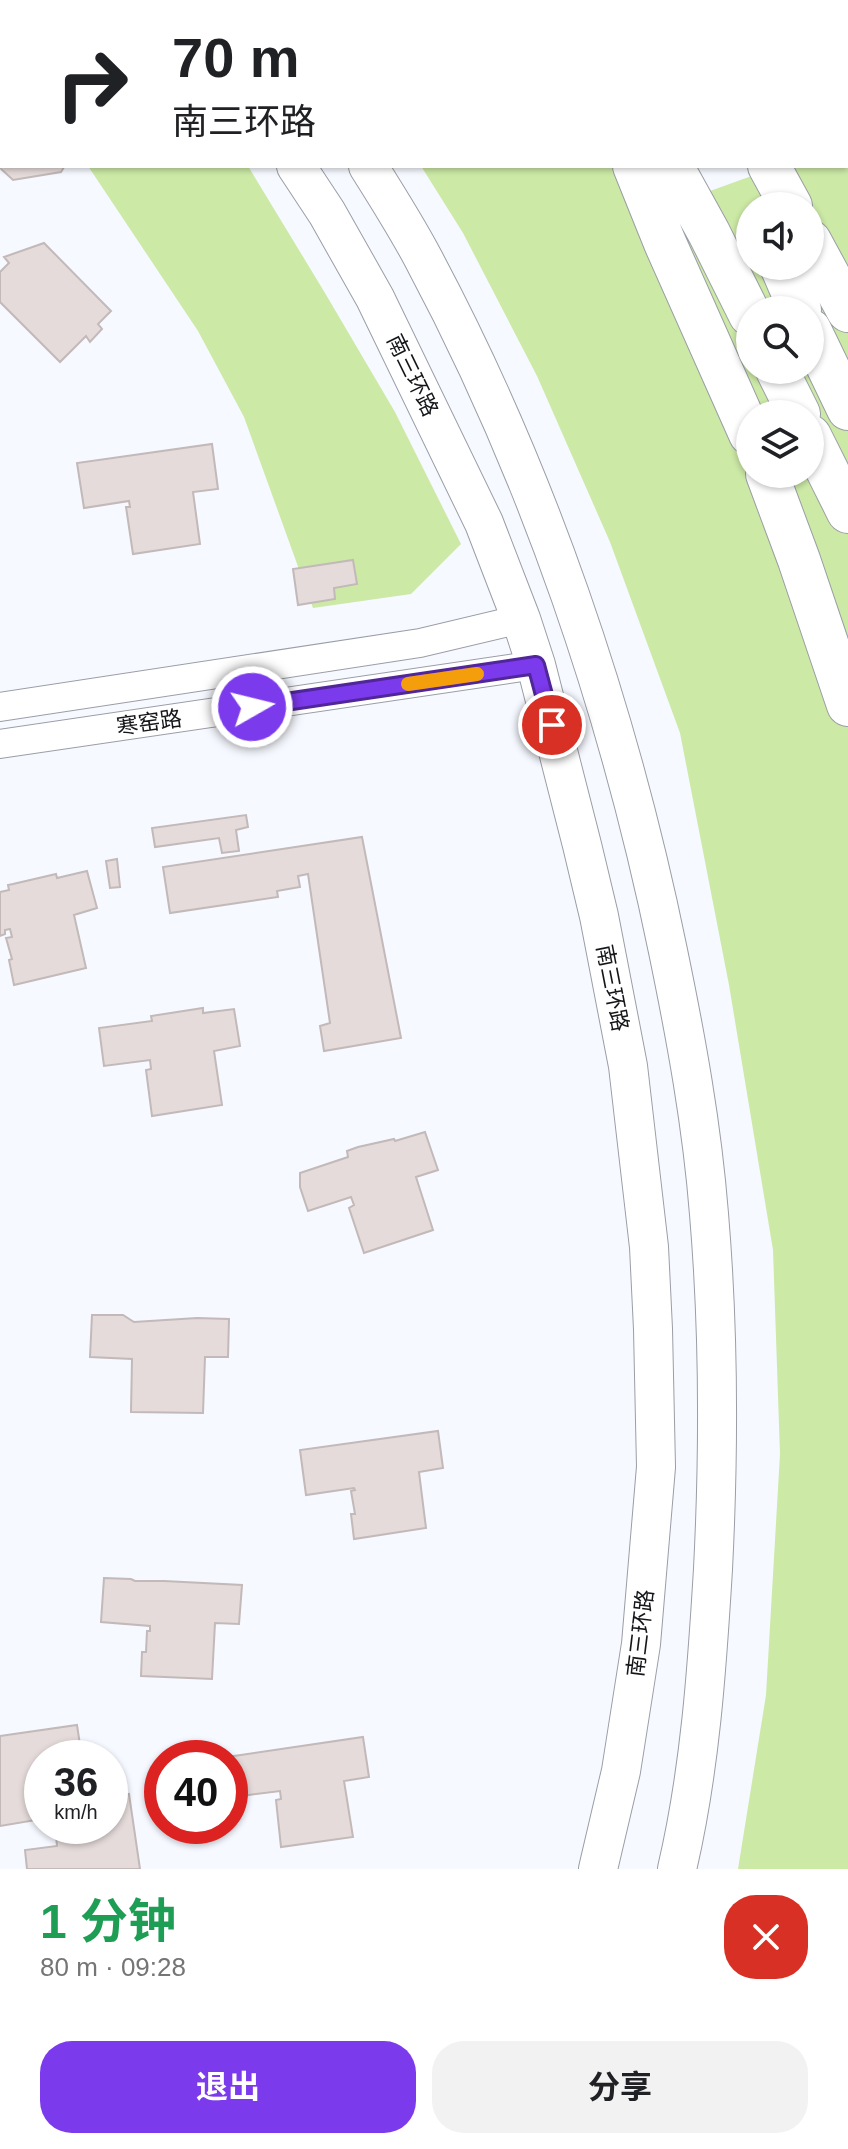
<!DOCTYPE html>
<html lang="zh">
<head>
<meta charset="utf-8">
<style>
	:root { --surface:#fff; --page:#f2f2f2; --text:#202124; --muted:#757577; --accent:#7c3aed }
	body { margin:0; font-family:Helvetica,"Noto Sans SC",sans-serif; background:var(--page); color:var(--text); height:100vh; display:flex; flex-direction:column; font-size:30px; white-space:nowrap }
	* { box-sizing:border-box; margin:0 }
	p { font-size:26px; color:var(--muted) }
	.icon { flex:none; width:44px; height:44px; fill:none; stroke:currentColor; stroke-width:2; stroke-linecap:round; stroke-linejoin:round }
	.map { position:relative; height:1869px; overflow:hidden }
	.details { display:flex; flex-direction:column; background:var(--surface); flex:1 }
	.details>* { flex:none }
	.banner { position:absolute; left:0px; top:0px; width:848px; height:168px; box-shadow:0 2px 6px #0004; background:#fff; color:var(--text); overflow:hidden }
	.buttons { position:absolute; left:736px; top:192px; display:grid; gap:16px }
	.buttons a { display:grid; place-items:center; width:88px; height:88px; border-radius:50%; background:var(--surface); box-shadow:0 2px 6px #0004; font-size:40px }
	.speed { position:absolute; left:24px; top:1740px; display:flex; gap:16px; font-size:40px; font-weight:700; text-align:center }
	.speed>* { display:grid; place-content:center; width:104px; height:104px; border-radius:50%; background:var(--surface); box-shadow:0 2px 6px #0004; line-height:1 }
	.speed small { font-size:20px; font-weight:400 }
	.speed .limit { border:12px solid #d22; background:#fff; color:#111 }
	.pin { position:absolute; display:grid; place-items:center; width:68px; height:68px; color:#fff; margin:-34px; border:4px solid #fff; border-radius:50%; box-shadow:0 2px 8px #0007 }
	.me { position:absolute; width:88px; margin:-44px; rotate:82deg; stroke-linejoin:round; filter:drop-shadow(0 0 6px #0008) }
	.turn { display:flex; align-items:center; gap:28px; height:168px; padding:0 40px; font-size:36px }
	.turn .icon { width:104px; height:104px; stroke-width:2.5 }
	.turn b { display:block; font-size:56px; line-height:68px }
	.round { display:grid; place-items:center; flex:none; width:84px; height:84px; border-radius:32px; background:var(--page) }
	.overview { display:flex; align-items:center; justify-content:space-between; height:136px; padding:0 40px }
	h1 { font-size:48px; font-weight:700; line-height:60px; color:#1e9e55 }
	.cta { display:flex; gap:16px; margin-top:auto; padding:16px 40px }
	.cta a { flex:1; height:92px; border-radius:32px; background:var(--accent); color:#fff; font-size:32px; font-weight:700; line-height:92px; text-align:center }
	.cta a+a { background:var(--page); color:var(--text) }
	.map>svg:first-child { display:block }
	.green { fill:#cce9a6; fill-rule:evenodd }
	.building { fill:#e5dbda; stroke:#c2b9b8; stroke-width:2 }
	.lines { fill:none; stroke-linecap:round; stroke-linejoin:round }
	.tertiary-casing { stroke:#9a9ea5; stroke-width:30 }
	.trunk-casing { stroke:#9a9ea5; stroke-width:40 }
	.motorway-casing { stroke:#9a9ea5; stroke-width:44 }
	.tertiary { stroke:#fff; stroke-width:28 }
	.trunk { stroke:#fff; stroke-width:38 }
	.motorway { stroke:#fff; stroke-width:42 }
	.route-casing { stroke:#51269a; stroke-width:20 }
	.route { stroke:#7c3aed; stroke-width:14 }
	.slow { stroke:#f59e0b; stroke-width:14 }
	.labels { text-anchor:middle; stroke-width:6; stroke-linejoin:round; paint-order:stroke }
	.street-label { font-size:22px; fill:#151619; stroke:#fff }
</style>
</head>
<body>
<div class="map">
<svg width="848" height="1869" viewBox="0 0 848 1869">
	<rect width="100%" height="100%" fill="#f6f9ff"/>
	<!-- green -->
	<path class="green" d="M747 0H848V1869H738L766 1695 780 1454 773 1250 729 985 680 733 610 542 537 376 463 233 421 166H618L638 217 779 166H846V2H748ZM750 206H810V266H750ZM750 310H810V370H750ZM750 414H810V474H750Z
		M88 166H248L325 293 395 412 461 544 411 594 313 608 244 417 198 331Z"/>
	<!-- building -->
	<path class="building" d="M2 154V166L64 167 61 172 13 180 0 168V156Z
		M44 243 111 311 98 324 102 329 90 342 86 336 60 362 0 302V272L9 263 4 257Z
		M212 444 218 489 193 492 200 544 133 554 126 507H130L129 501 84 508 77 463Z
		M353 560 357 584 334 588 335 599 298 605 293 569Z
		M246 815 248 827 236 830 239 851 222 853 219 838 155 847 152 828Z
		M362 837 401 1038 324 1051 320 1026 330 1023 308 874 298 876 300 887 277 891 278 897 170 913 163 867Z
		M117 859 120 887 110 888 106 861Z
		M87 871 97 908 74 915 86 968 14 985 9 960 12 959 6 938 12 937 10 929 5 930V934L0 936V892L9 890 8 885 13 884 56 874 57 878Z
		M203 1008V1013L234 1009 240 1046 214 1051 222 1105 152 1116 146 1070 151 1069 150 1060 104 1066 99 1028 152 1021 151 1016Z
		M425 1132 438 1170 416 1177 433 1230 364 1253 349 1208 354 1205 351 1197 308 1211 300 1187V1173L348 1157 347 1151 358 1147 394 1139 395 1141Z
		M92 1315H123L134 1322 197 1318 229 1319 228 1357H205L203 1413 131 1412 132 1359 90 1357Z
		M438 1431 443 1468 419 1472 426 1528 354 1539 351 1514H355L351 1491 355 1490 354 1488 306 1495 300 1450Z
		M104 1578 131 1579 135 1581H164L242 1585 239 1624 215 1623 212 1679 141 1676 142 1652H146L147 1631H150V1626L101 1622Z
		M77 1725 82 1758H42V1819L0 1826V1736Z
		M363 1737 369 1777 344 1781 353 1837 281 1847 276 1800 281 1799 280 1791 233 1797 230 1758 227 1757Z
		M129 1794 140 1869H27L25 1850 57 1846 55 1826H110V1797Z"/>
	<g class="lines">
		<!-- tertiary casing -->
		<g class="tertiary-casing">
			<path id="tertiary" d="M0 707 420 643 521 619
				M0 744 536 665"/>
		</g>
		<!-- trunk casing -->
		<g class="trunk-casing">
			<path id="trunk" d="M182 0 183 2
				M261 0 262 2
				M296 166 327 213 375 298 484 523 521 619 536 665 582 845 599 916 628 1066 649 1247 653 1329 656 1467 641 1644 621 1771 598 1869
				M368 166C387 196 406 226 423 258 538 473 619 712 668 951 686 1038 702 1125 709 1214 719 1332 719 1451 713 1569 707 1669 700 1771 677 1869"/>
		</g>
		<!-- motorway casing -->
		<g class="motorway-casing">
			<path id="motorway" d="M579 0 580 2
				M679 0 680 2
				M634 166 665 243 750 434
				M672 166 709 233 750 315
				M769 166 791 206
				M810 241 848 311
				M781 266 800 310
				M810 330 848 409
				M777 370 799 414
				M810 436 848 512
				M767 474 799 560 848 705"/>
		</g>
		<!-- tertiary -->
		<use href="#tertiary" class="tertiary"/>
		<!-- trunk -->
		<use href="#trunk" class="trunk"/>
		<!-- motorway -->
		<use href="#motorway" class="motorway"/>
	</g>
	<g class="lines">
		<!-- route casing -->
		<g class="route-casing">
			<path id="route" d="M252 707 536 665 552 725"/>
		</g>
		<!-- route -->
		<use href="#route" class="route"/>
		<!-- slow -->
		<path class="slow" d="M408 684 477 674"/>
	</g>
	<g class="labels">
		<!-- street labels -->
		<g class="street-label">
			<text transform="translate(413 375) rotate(64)" y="8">南三环路</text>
			<text transform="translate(149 722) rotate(-8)" y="8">寒窑路</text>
			<text transform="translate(613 988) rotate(79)" y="8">南三环路</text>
			<text transform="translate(640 1633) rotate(-83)" y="8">南三环路</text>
		</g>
	</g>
</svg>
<div class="buttons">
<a><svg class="icon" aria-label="sound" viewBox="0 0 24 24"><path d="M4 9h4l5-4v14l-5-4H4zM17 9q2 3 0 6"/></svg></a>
<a><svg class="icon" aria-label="search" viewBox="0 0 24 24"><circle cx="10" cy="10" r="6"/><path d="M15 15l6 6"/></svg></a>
<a><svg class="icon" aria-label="layers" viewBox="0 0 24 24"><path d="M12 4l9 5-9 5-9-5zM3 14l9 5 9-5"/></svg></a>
</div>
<div class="speed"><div>36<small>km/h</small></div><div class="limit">40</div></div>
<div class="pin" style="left:552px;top:725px;background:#d93025"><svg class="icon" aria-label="arrive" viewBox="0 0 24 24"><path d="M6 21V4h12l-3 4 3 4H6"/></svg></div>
<svg class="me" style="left:252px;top:707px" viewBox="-20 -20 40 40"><circle r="17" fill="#7c3aed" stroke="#fff" stroke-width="3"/><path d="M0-11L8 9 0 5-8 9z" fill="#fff"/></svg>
<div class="banner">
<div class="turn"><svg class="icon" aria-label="right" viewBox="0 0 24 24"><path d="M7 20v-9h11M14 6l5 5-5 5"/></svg><div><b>70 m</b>南三环路</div></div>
</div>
</div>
<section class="details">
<div class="overview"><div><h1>1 分钟</h1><p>80 m · 09:28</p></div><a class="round" style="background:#d93025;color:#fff"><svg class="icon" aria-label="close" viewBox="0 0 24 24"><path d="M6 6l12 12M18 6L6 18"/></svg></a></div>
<div class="cta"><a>退出</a><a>分享</a></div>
</section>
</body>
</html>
